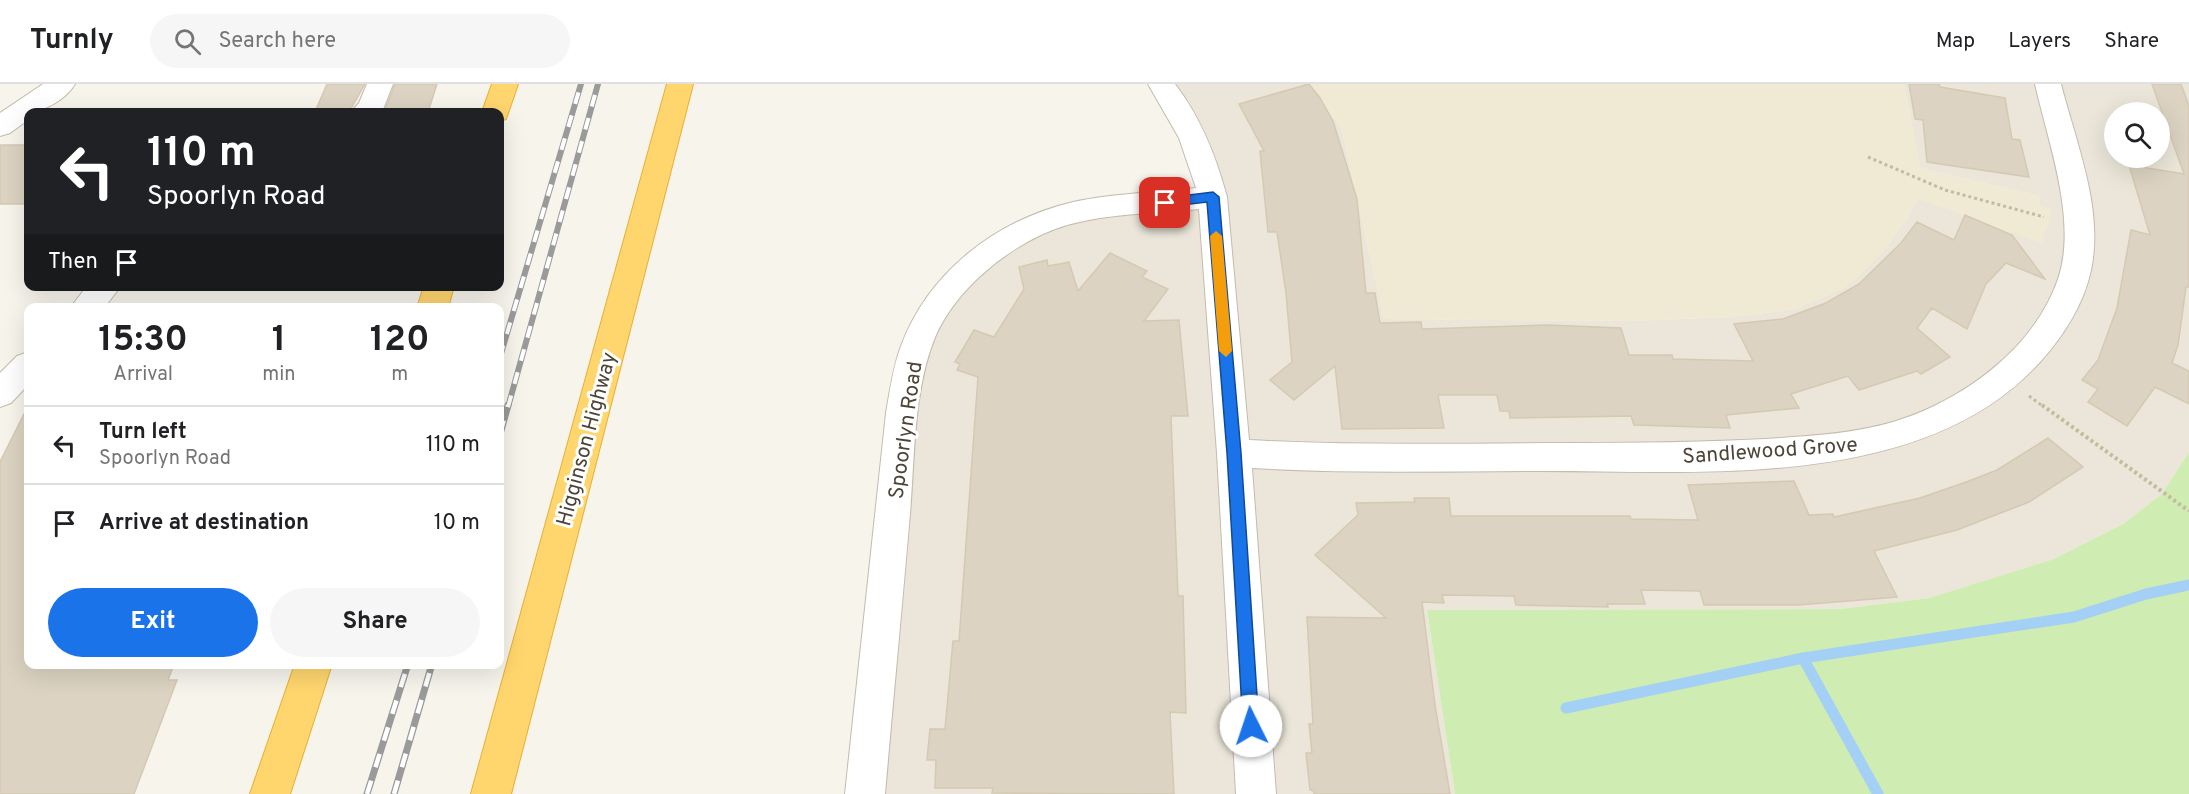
<!DOCTYPE html>
<html lang="en">
<head>
<meta charset="utf-8">
<style>
	:root { --surface:#fff; --page:#f6f6f6; --text:#202124; --muted:#757577; --line:#e0e0e0; --accent:#1a73e8 }
	body { margin:0; font-family:Overpass,sans-serif; background:var(--page); color:var(--text); height:100vh; display:flex; flex-direction:column; font-size:22px; white-space:nowrap }
	* { box-sizing:border-box; margin:0 }
	p { font-size:20px; color:var(--muted) }
	.icon { flex:none; width:33px; height:33px; fill:none; stroke:currentColor; stroke-width:2; stroke-linecap:round; stroke-linejoin:round }
	.map { position:relative; flex:1; overflow:hidden }
	.sheet { position:absolute; left:24px; top:219px; width:480px; height:366px; display:flex; flex-direction:column; background:var(--surface); border-radius:12px; box-shadow:0 6px 24px #0002 }
	.sheet>* { flex:none }
	.top-card { position:absolute; left:24px; top:24px; width:480px; height:183px; border-radius:12px; box-shadow:0 6px 24px #0002; background:#202124; color:#fff; overflow:hidden }
	.controls { position:absolute; left:2104px; top:18px; display:grid; gap:12px }
	.controls a { display:grid; place-items:center; width:66px; height:66px; border-radius:50%; background:var(--surface); box-shadow:0 6px 24px #0002; font-size:30px }
	.pin { position:absolute; display:grid; place-items:center; width:51px; height:51px; color:#fff; margin:-26px; border-radius:12px; box-shadow:0 3px 9px #0006 }
	.me { position:absolute; width:66px; margin:-33px; rotate:356deg; stroke-linejoin:round; filter:drop-shadow(0 0 4px #0008) }
	.turn { display:flex; align-items:center; gap:21px; height:126px; padding:0 24px; font-size:27px }
	.turn .icon { width:78px; height:78px; stroke-width:2.5 }
	.turn b { display:block; font-size:42px; line-height:51px }
	.then { display:flex; align-items:center; height:57px; padding:0 24px; background:#0003; gap:12px; font-size:22px }
	.eta { display:flex; justify-content:space-evenly; align-items:center; height:102px; text-align:center }
	.eta b { font-size:36px; font-weight:700; line-height:42px }
	.action { display:flex; gap:12px; margin-top:auto; padding:12px 24px }
	.action a { flex:1; height:69px; border-radius:36px; background:var(--accent); color:#fff; font-size:24px; font-weight:700; line-height:69px; text-align:center }
	.action a+a { background:var(--page); color:var(--text) }
	ul { padding:0; list-style:none }
	li { display:flex; align-items:center; gap:18px; height:78px; padding:0 24px; border-top:2px solid var(--line) }
	li div { flex:1 }
	li b { display:block; font-size:22px }
	li em { font-style:normal }
	header { display:flex; align-items:center; gap:36px; box-sizing:border-box; height:84px; padding:0 30px; background:var(--surface); border-bottom:2px solid var(--line) }
	header strong { font-size:28px }
	nav { display:flex; gap:33px; margin-inline-start:auto; font-size:21px }
	.search { width:420px; height:54px; background:var(--page); display:flex; align-items:center; gap:15px; box-sizing:border-box; padding:0 21px; border-radius:33px; color:var(--muted); font-size:22px }
	.map>svg:first-child { display:block }
	.residential { fill:#ebe6d9; fill-rule:evenodd }
	.education { fill:#f0ead4 }
	.green { fill:#cfedb2 }
	.lines { fill:none; stroke-linecap:round; stroke-linejoin:round }
	.stream { stroke:#a5d0f6; stroke-width:11 }
	.building { fill:#dcd3c2; stroke:#d5c9b2; stroke-width:1.5 }
	.minor-casing { stroke:#c3bcad; stroke-width:2 }
	.highway-casing { stroke:#e9af33; stroke-width:2 }
	.path-far1 { stroke:#c6b99d; stroke-width:3; stroke-dasharray:3 3; stroke-linecap:butt }
	.path { stroke:#c6b99d; stroke-width:4; stroke-dasharray:3 3; stroke-linecap:butt }
	.minor { fill:#fff; fill-rule:evenodd }
	.highway { fill:#ffd66e; fill-rule:evenodd }
	.rail-far1-casing { stroke:#9a9a9a; stroke-width:6 }
	.rail-casing { stroke:#9a9a9a; stroke-width:7 }
	.rail-far1 { stroke:#fff; stroke-width:4; stroke-dasharray:12; stroke-linecap:butt }
	.rail { stroke:#fff; stroke-width:4.5; stroke-dasharray:14; stroke-linecap:butt }
	.route { fill:#1a73e8; stroke:#114b97; stroke-width:1.5 }
	.slow { fill:#f59e0b }
	.labels { text-anchor:middle; stroke-width:6; stroke-linejoin:round; paint-order:stroke }
	.street-label { font-size:21px; fill:#4c4538; stroke:#fff }
</style>
</head>
<body>
<header>
<strong>Turnly</strong>
<div class="search"><svg class="icon" aria-label="search" viewBox="0 0 24 24"><circle cx="10" cy="10" r="6"/><path d="M15 15l6 6"/></svg>Search here</div>
<nav><a>Map</a><a>Layers</a><a>Share</a></nav>
</header>
<div class="map">
<svg width="2189" height="710" viewBox="0 0 2189 710">
	<rect width="100%" height="100%" fill="#f6f4eb"/>
	<!-- residential -->
	<path class="residential" d="M1161 0H1311L1342 47 1384 235 1631 237 1731 233 1795 225 1844 204 1908 134 1917 114 2040 121 2039 112 1920 84 1904 0H2189V368L2162 410 2123 440 2054 475 1929 514 1840 525 1427 526 1455 710H865L881 555 920 248 1024 147 1212 112ZM2115 28H2160V74H2115Z"/>
	<!-- education -->
	<path class="education" d="M1311 0H1904L1920 84 2039 112 2040 121 2051 125 2050 135 2042 159 1918 115 1908 134 1883 168 1845 204 1795 225 1731 233 1631 237 1384 235 1342 47Z"/>
	<!-- green -->
	<path class="green" d="M2189 368V710H1455L1427 526 1840 525 1929 514 2054 475 2123 440 2162 410Z"/>
	<g class="lines">
		<!-- stream -->
		<path class="stream" d="M1803 574 1878 710
			M1566 624 1803 574 2074 533 2146 510 2189 501"/>
	</g>
	<!-- building -->
	<path class="building" d="M327 0H365L349 28H315Z
		M395 0H437L428 28H384Z
		M1309 0 1320 14 1333 37 1357 115 1366 209H1375L1380 239 1421 238 1422 245 1548 241 1621 244 1629 271H1672L1673 275 1753 277 1734 240 1783 235 1826 219 1859 200 1901 159 1917 138 1954 156 1965 131 2012 151 2045 195 2006 179 1986 200 1967 245 1932 224 1917 244 1950 273 1921 290 1917 287 1859 306 1848 292 1791 310 1799 324 1726 331 1730 344 1634 341 1631 332 1510 334 1509 327H1500L1497 311H1438L1444 344 1342 345 1335 282 1294 316 1270 296 1292 278 1286 209 1277 148H1268L1260 67H1264L1239 20Z
		M1909 0H1939L1940 3 2005 14 2012 55 2020 56 2029 93 1927 78 1923 36 1915 35Z
		M2152 0H2181L2189 22V203H2186L2178 261 2172 279 2189 287V320L2155 303 2127 342 2088 318 2098 305 2082 296 2098 276 2117 224 2131 146 2150 151 2129 81 2184 90Z
		M0 61H28V120H0Z
		M1110 169 1147 187 1142 193 1168 205 1144 237 1179 236 1188 332H1171L1178 512H1183L1186 629 1170 628 1174 710 992 709 993 704H935L936 676H927L930 645H945L953 557H959L978 293 957 286 960 280 955 278 974 246 994 253 1024 205 1019 183 1047 176 1048 182 1069 178 1078 207Z
		M28 322V580H174L168 596H177L134 710H0V378Z
		M2048 354 2083 383 2029 418 1957 446 1874 467 1897 513 1798 521H1704L1700 507 1641 506 1645 520H1607L1608 523 1516 521 1514 512 1442 511 1444 519 1422 518 1435 621 1450 710H1314V707L1310 706 1306 669H1312L1309 640H1313L1307 533 1386 534 1315 471 1358 431 1356 419 1415 418 1414 414H1449L1451 432H1630L1631 435 1698 436 1688 401 1794 397 1809 431 1833 430 1834 433 1920 414 1969 397 1997 386Z"/>
	<g class="lines">
		<!-- minor casing -->
		<g class="minor-casing">
			<path id="minor" d="M43 0H75C67 14 45 28 28 28V36L10 49 0 52V29Z
				M367 0H393L382 28H351L359 19Z
				M1148 0H1175C1201 34 1216 72 1227 113L1249 356C1357 362 1464 359 1572 359 1637 359 1701 358 1765 355 1809 352 1851 350 1893 338 1962 317 2034 265 2058 195 2078 137 2048 58 2035 0H2061C2076 59 2104 125 2091 186 2084 220 2063 253 2040 278 1923 407 1702 387 1542 387 1445 387 1349 390 1252 384L1276 710H1236L1217 369 1199 125C1148 131 1091 128 1043 150 1000 170 956 207 936 251 913 305 915 372 910 430 902 523 893 617 885 710H845L886 329C890 306 893 283 901 262 929 187 997 136 1073 118 1114 109 1155 109 1196 104L1179 54Z
				M87 202H121L104 224H70Z
				M28 268V301L11 319 0 323V289L17 272Z"/>
		</g>
		<!-- highway casing -->
		<g class="highway-casing">
			<path id="highway" d="M492 0H518L506 35 500 37V28H482Z
				M667 0H693L511 710H471Z
				M424 202H454L448 224H417Z
				M295 580H332L290 710H250Z"/>
		</g>
		<!-- path-far1 -->
		<path class="path-far1" d="M1868 73 1945 106 2044 133
			M2029 312 2044 323"/>
		<!-- path -->
		<path class="path" d="M2042 321 2189 427"/>
		<!-- minor -->
		<use href="#minor" class="minor"/>
		<!-- highway -->
		<use href="#highway" class="highway"/>
		<!-- rail-far1 casing -->
		<g class="rail-far1-casing">
			<path id="rail-far1" d="M500 273 581 0
				M508 323 598 0"/>
		</g>
		<!-- rail casing -->
		<g class="rail-casing">
			<path id="rail" d="M500 350 508 321
				M367 710 408 580
				M394 710 432 580"/>
		</g>
		<!-- rail-far1 -->
		<use href="#rail-far1" class="rail-far1"/>
		<!-- rail -->
		<use href="#rail" class="rail"/>
	</g>
	<!-- route -->
	<path class="route" d="M1213 108 1219 113 1241 369 1259 642 1257 647 1251 649 1246 647 1243 642 1227 369 1207 118 1165 123 1159 119 1165 114Z"/>
	<!-- slow -->
	<path class="slow" d="M1216 147 1222 152 1232 267 1226 273 1219 267 1210 152Z"/>
	<g class="labels">
		<!-- street labels -->
		<g class="street-label">
			<text transform="translate(905 346) rotate(-82)" y="7">Spoorlyn Road</text>
			<text transform="translate(586 355) rotate(-75)" y="7">Higginson Highway</text>
			<text transform="translate(1770 366) rotate(-4)" y="7">Sandlewood Grove</text>
		</g>
	</g>
</svg>
<div class="controls">
<a><svg class="icon" aria-label="search" viewBox="0 0 24 24"><circle cx="10" cy="10" r="6"/><path d="M15 15l6 6"/></svg></a>
</div>
<div class="pin" style="left:1165px;top:119px;background:#d93025"><svg class="icon" aria-label="arrive" viewBox="0 0 24 24"><path d="M6 21V4h12l-3 4 3 4H6"/></svg></div>
<svg class="me" style="left:1251px;top:642px" viewBox="-20 -20 40 40"><circle r="19" fill="#fff"/><path d="M0-13L10 11 0 6-10 11z" fill="#1a73e8"/></svg>
<div class="top-card">
<div class="turn"><svg class="icon" aria-label="left" viewBox="0 0 24 24"><path d="M17 20v-9H6M10 6l-5 5 5 5"/></svg><div><b>110 m</b>Spoorlyn Road</div></div>
<div class="then">Then<svg class="icon" aria-label="arrive" viewBox="0 0 24 24"><path d="M6 21V4h12l-3 4 3 4H6"/></svg></div>
</div>
<section class="sheet">
<div class="eta">
<div><b>15:30</b><p>Arrival</p></div>
<div><b>1</b><p>min</p></div>
<div><b>120</b><p>m</p></div>
</div>
<ul>
<li><svg class="icon" aria-label="left" viewBox="0 0 24 24"><path d="M17 20v-9H6M10 6l-5 5 5 5"/></svg><div><b>Turn left</b><p>Spoorlyn Road</p></div><em>110 m</em></li>
<li><svg class="icon" aria-label="arrive" viewBox="0 0 24 24"><path d="M6 21V4h12l-3 4 3 4H6"/></svg><div><b>Arrive at destination</b></div><em>10 m</em></li>
</ul>
<div class="action"><a>Exit</a><a>Share</a></div>
</section>
</div>
</body>
</html>
